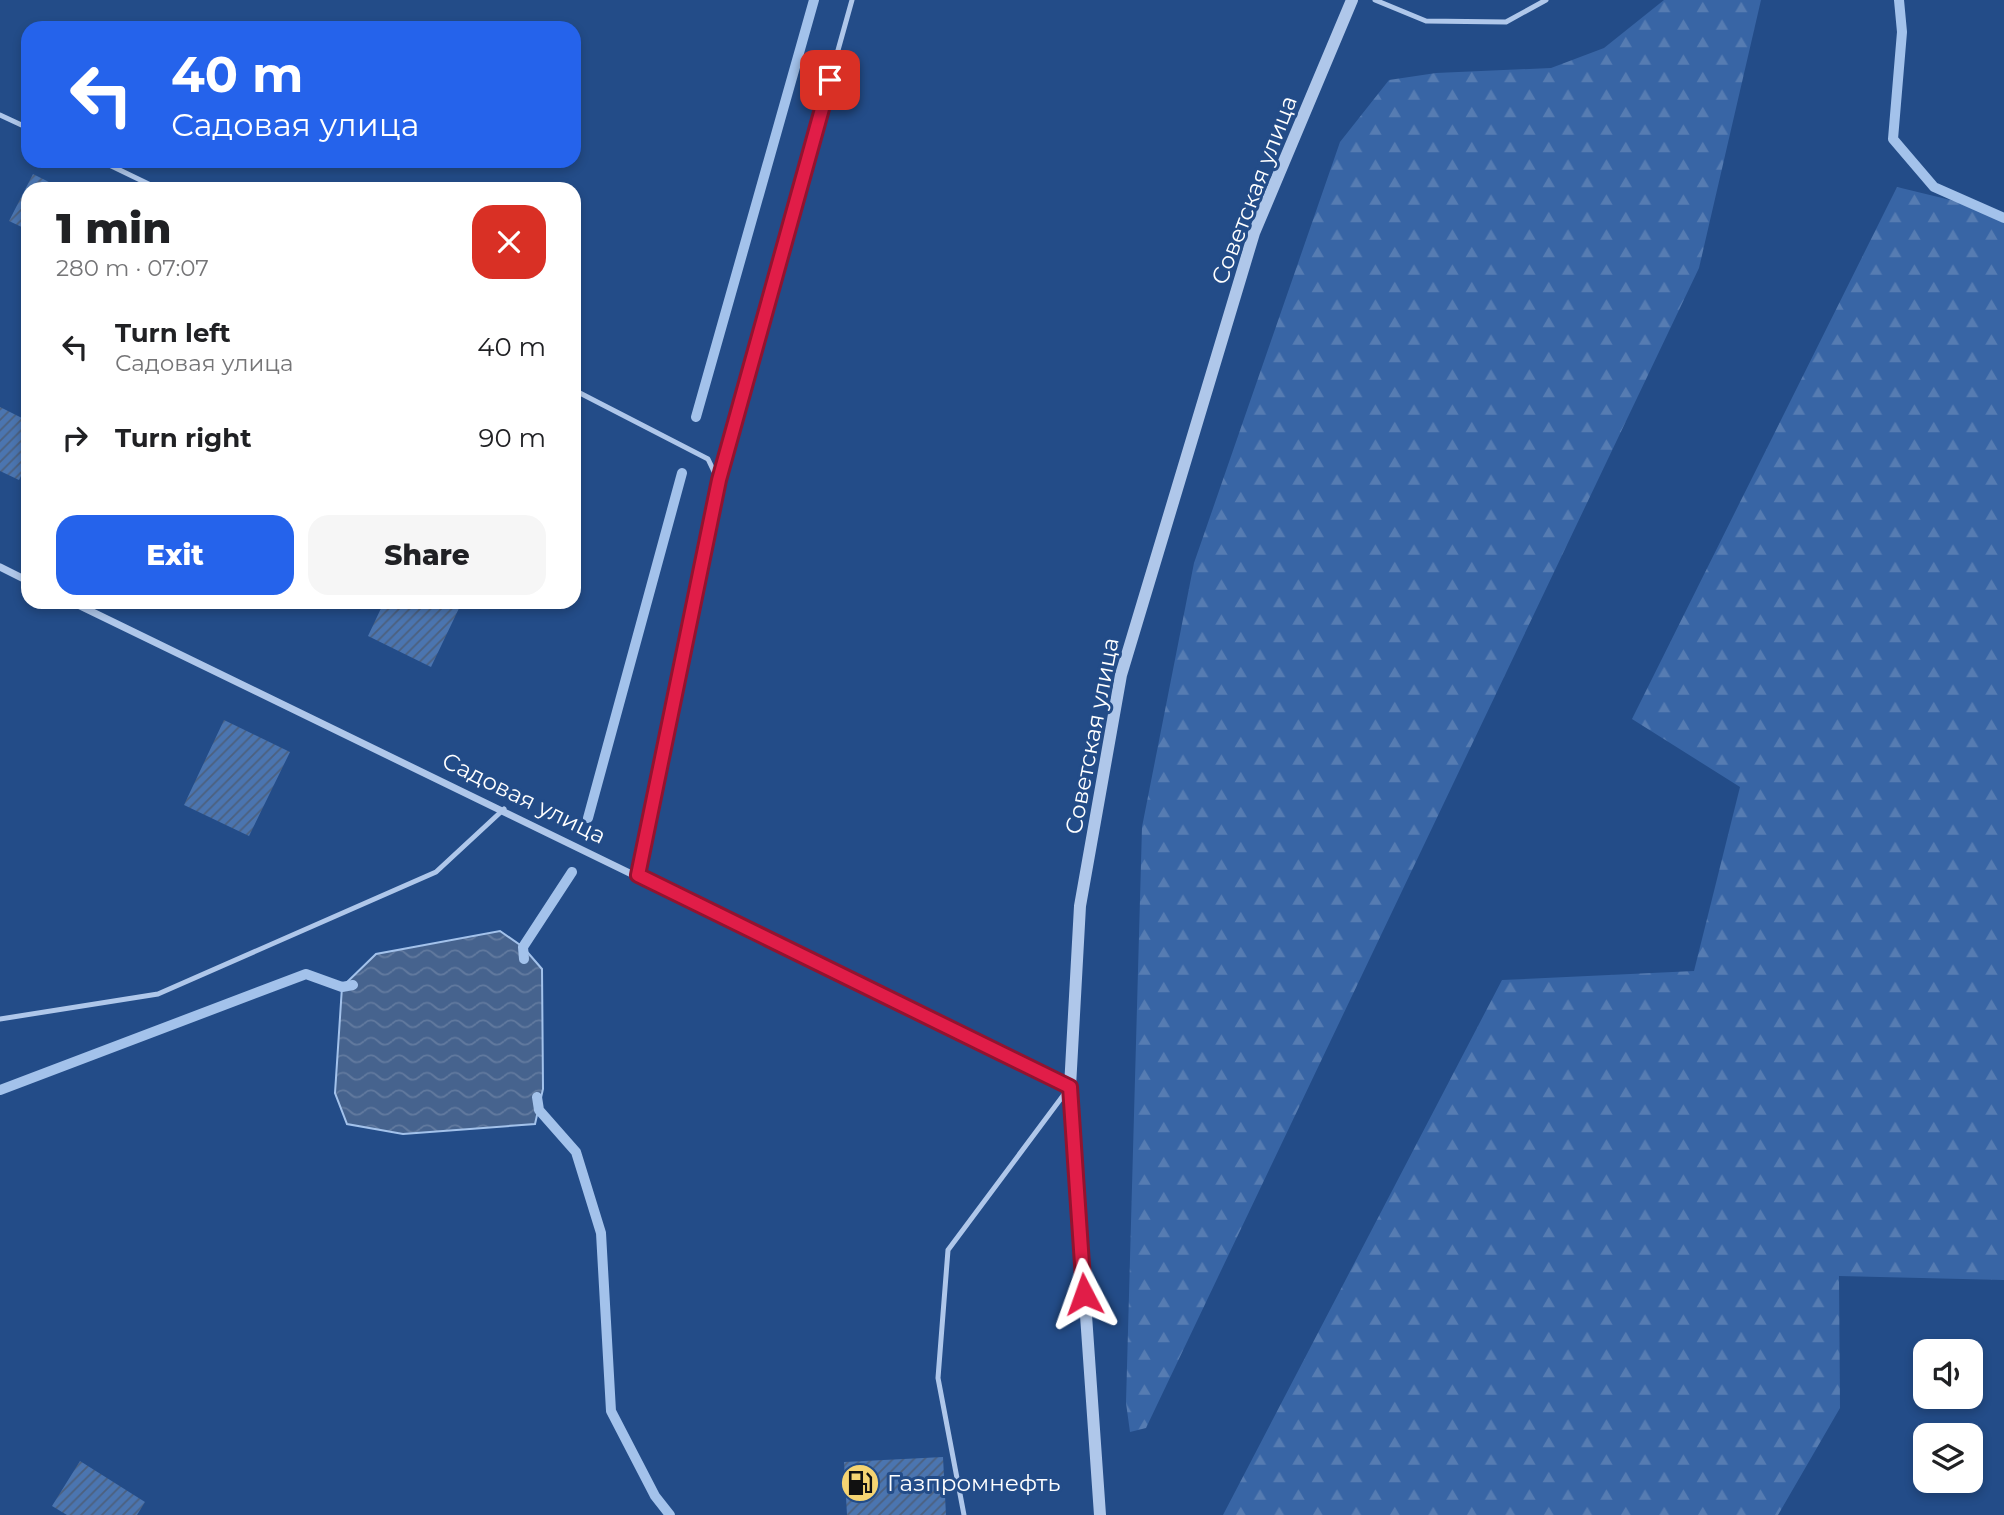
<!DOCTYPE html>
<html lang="en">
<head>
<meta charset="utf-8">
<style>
	:root { --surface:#fff; --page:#f6f6f6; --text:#202124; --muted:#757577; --accent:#2563eb }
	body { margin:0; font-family:Montserrat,sans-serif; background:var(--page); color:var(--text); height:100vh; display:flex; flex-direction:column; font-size:26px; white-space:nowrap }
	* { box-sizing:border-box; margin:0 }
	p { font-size:23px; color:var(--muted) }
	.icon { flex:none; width:38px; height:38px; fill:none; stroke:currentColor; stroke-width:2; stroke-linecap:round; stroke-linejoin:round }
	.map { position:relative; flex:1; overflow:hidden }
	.drawer { position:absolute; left:21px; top:182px; width:560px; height:427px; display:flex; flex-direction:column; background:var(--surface); border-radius:21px; box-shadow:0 4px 10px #0003 }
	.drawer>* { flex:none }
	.guide { position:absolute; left:21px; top:21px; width:560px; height:147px; border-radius:21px; box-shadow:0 4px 10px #0003; background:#2563eb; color:#fff; overflow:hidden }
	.fabs { position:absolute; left:1913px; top:1339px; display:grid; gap:14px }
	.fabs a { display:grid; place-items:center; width:70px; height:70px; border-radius:14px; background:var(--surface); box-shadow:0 4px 10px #0003; font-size:35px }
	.pin { position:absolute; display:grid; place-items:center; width:60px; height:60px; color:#fff; margin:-30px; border-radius:14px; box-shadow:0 4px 10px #0006 }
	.me { position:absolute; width:77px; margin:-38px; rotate:356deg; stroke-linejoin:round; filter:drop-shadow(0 0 5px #0008) }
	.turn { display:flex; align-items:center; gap:24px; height:147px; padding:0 35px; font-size:32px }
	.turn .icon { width:91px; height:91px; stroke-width:2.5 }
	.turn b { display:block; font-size:49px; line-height:60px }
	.round { display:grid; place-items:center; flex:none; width:74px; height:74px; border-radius:21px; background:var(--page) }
	.overview { display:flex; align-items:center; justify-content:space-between; height:119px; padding:0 35px }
	h1 { font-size:42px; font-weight:800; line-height:52px }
	.primary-button { display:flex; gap:14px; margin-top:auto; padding:14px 35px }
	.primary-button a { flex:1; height:80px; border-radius:21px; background:var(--accent); color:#fff; font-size:28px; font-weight:800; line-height:80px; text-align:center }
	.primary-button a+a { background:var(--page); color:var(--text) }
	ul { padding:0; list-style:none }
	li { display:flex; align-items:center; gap:21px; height:91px; padding:0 35px }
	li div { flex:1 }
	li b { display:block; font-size:26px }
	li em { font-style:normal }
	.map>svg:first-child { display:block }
	.forest { fill:url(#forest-firs) }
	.water { fill:url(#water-waves); stroke:#a3c2eb; stroke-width:2 }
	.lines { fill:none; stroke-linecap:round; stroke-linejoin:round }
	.stream { stroke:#a3c2eb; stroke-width:10 }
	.building { fill:url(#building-hatch) }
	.service { stroke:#afc7ea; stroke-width:5 }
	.minor { stroke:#afc7ea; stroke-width:7 }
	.tertiary { stroke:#afc7ea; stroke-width:12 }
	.route-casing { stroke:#92132f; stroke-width:18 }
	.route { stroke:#e11d48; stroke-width:12 }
	.labels { text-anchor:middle; stroke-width:6; stroke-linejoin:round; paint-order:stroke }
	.street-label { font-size:23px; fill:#fff; stroke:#234c88 }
	.poi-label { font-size:23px; fill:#fff; stroke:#234c88; text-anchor:start }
</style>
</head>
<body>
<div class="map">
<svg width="2004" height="1515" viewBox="0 0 2004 1515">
	<defs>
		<pattern id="forest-firs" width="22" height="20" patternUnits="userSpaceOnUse" patternTransform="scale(1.75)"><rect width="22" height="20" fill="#3865a5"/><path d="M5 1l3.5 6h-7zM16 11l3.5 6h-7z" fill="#567cb2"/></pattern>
		<pattern id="water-waves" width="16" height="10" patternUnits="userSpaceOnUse" patternTransform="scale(1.75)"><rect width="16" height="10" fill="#46638e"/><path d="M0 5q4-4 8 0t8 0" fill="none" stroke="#627a9f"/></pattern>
		<pattern id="building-hatch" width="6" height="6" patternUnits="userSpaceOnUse" patternTransform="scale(1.75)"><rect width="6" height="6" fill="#4b75b0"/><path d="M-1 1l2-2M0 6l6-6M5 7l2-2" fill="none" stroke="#4c607e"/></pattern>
	</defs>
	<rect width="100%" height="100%" fill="#234c88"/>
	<!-- forest -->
	<path class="forest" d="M1664 0H1761L1699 268 1146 1428 1130 1432 1126 1403 1142 827 1194 563 1340 142 1389 80 1436 73 1551 68 1604 48Z
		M1897 187 2004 213V1280L1839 1276 1840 1408 1778 1515H1223L1502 980 1694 971 1740 787 1632 719Z"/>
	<!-- water -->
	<path class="water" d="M500 931 523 947 542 969 543 1089 535 1124 403 1134 347 1124 335 1093 342 987 376 954Z"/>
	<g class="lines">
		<!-- stream -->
		<path class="stream" d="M1899 0 1902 32 1893 139 1934 187 2004 218
			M696 417 814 0
			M588 818 682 473
			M524 959 523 947 572 872
			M0 1090 306 974 342 987 353 985
			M537 1097 539 1110 576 1152 601 1233 611 1411 655 1496 670 1515"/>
	</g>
	<!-- building -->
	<path class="building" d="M33 174 63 189H28V230L9 221Z
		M0 407 28 421V462L19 480 0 471Z
		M384 602H462L431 667 368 636Z
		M224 720 290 752 249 836 184 805Z
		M943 1457 946 1515H847L844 1462Z
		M80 1461 145 1502 137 1515H67L52 1506Z"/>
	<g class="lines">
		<!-- service -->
		<path class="service" d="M1375 0 1426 21 1506 22 1546 0
			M0 115 28 128
			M101 161 159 189
			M574 390 708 459 718 480 638 875
			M718 480 852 0
			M0 1019 158 994 436 872 504 809
			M964 1515 938 1378 948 1250 1068 1089"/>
		<!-- minor -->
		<path class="minor" d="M0 567 28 581
			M72 602 1070 1087"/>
		<!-- tertiary -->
		<path class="tertiary" d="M1100 1515 1070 1087 1080 906 1121 675 1254 233 1352 0"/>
	</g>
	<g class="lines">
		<!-- route casing -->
		<g class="route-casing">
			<path id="route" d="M830 80 719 480 638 875 1070 1087 1084 1294"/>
		</g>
		<!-- route -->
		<use href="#route" class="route"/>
	</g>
	<!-- icons -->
	<defs>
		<g id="fuel-disc" transform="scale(2.0125)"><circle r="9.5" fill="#f5d472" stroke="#234c88"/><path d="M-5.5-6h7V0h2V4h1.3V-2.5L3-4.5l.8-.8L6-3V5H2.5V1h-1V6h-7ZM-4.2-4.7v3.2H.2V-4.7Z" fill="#111"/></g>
	</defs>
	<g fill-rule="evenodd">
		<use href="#fuel-disc" x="860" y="1483"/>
	</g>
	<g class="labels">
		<!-- street labels -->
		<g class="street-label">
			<text transform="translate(1254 190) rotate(-69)" y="8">Советская улица</text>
			<text transform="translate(1092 736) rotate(-79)" y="8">Советская улица</text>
			<text transform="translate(524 798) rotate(26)" y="8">Садовая улица</text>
		</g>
		<!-- poi labels -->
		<g class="poi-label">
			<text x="887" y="1491">Газпромнефть</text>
		</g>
	</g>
</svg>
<div class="fabs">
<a><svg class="icon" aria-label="sound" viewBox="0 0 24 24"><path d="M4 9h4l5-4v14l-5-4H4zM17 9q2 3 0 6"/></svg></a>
<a><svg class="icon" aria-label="layers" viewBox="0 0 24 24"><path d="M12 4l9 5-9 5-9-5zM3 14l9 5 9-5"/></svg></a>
</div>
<div class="pin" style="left:830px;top:80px;background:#d93025"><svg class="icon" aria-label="arrive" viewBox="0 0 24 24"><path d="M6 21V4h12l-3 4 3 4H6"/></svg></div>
<svg class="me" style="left:1084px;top:1294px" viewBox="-20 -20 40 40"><path d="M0-17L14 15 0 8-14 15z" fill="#e11d48" stroke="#fff" stroke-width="4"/></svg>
<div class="guide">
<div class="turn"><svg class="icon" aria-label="left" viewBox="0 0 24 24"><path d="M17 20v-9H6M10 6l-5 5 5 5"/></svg><div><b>40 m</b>Садовая улица</div></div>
</div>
<section class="drawer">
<div class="overview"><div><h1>1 min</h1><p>280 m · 07:07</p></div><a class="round" style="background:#d93025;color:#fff"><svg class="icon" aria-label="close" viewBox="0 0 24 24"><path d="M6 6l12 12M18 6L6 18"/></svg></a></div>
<ul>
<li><svg class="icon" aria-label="left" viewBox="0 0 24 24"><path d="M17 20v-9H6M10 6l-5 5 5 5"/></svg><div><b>Turn left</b><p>Садовая улица</p></div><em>40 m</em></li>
<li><svg class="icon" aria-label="right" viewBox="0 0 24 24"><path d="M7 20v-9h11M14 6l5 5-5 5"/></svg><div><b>Turn right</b></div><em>90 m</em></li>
</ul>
<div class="primary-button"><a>Exit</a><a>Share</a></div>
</section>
</div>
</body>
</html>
